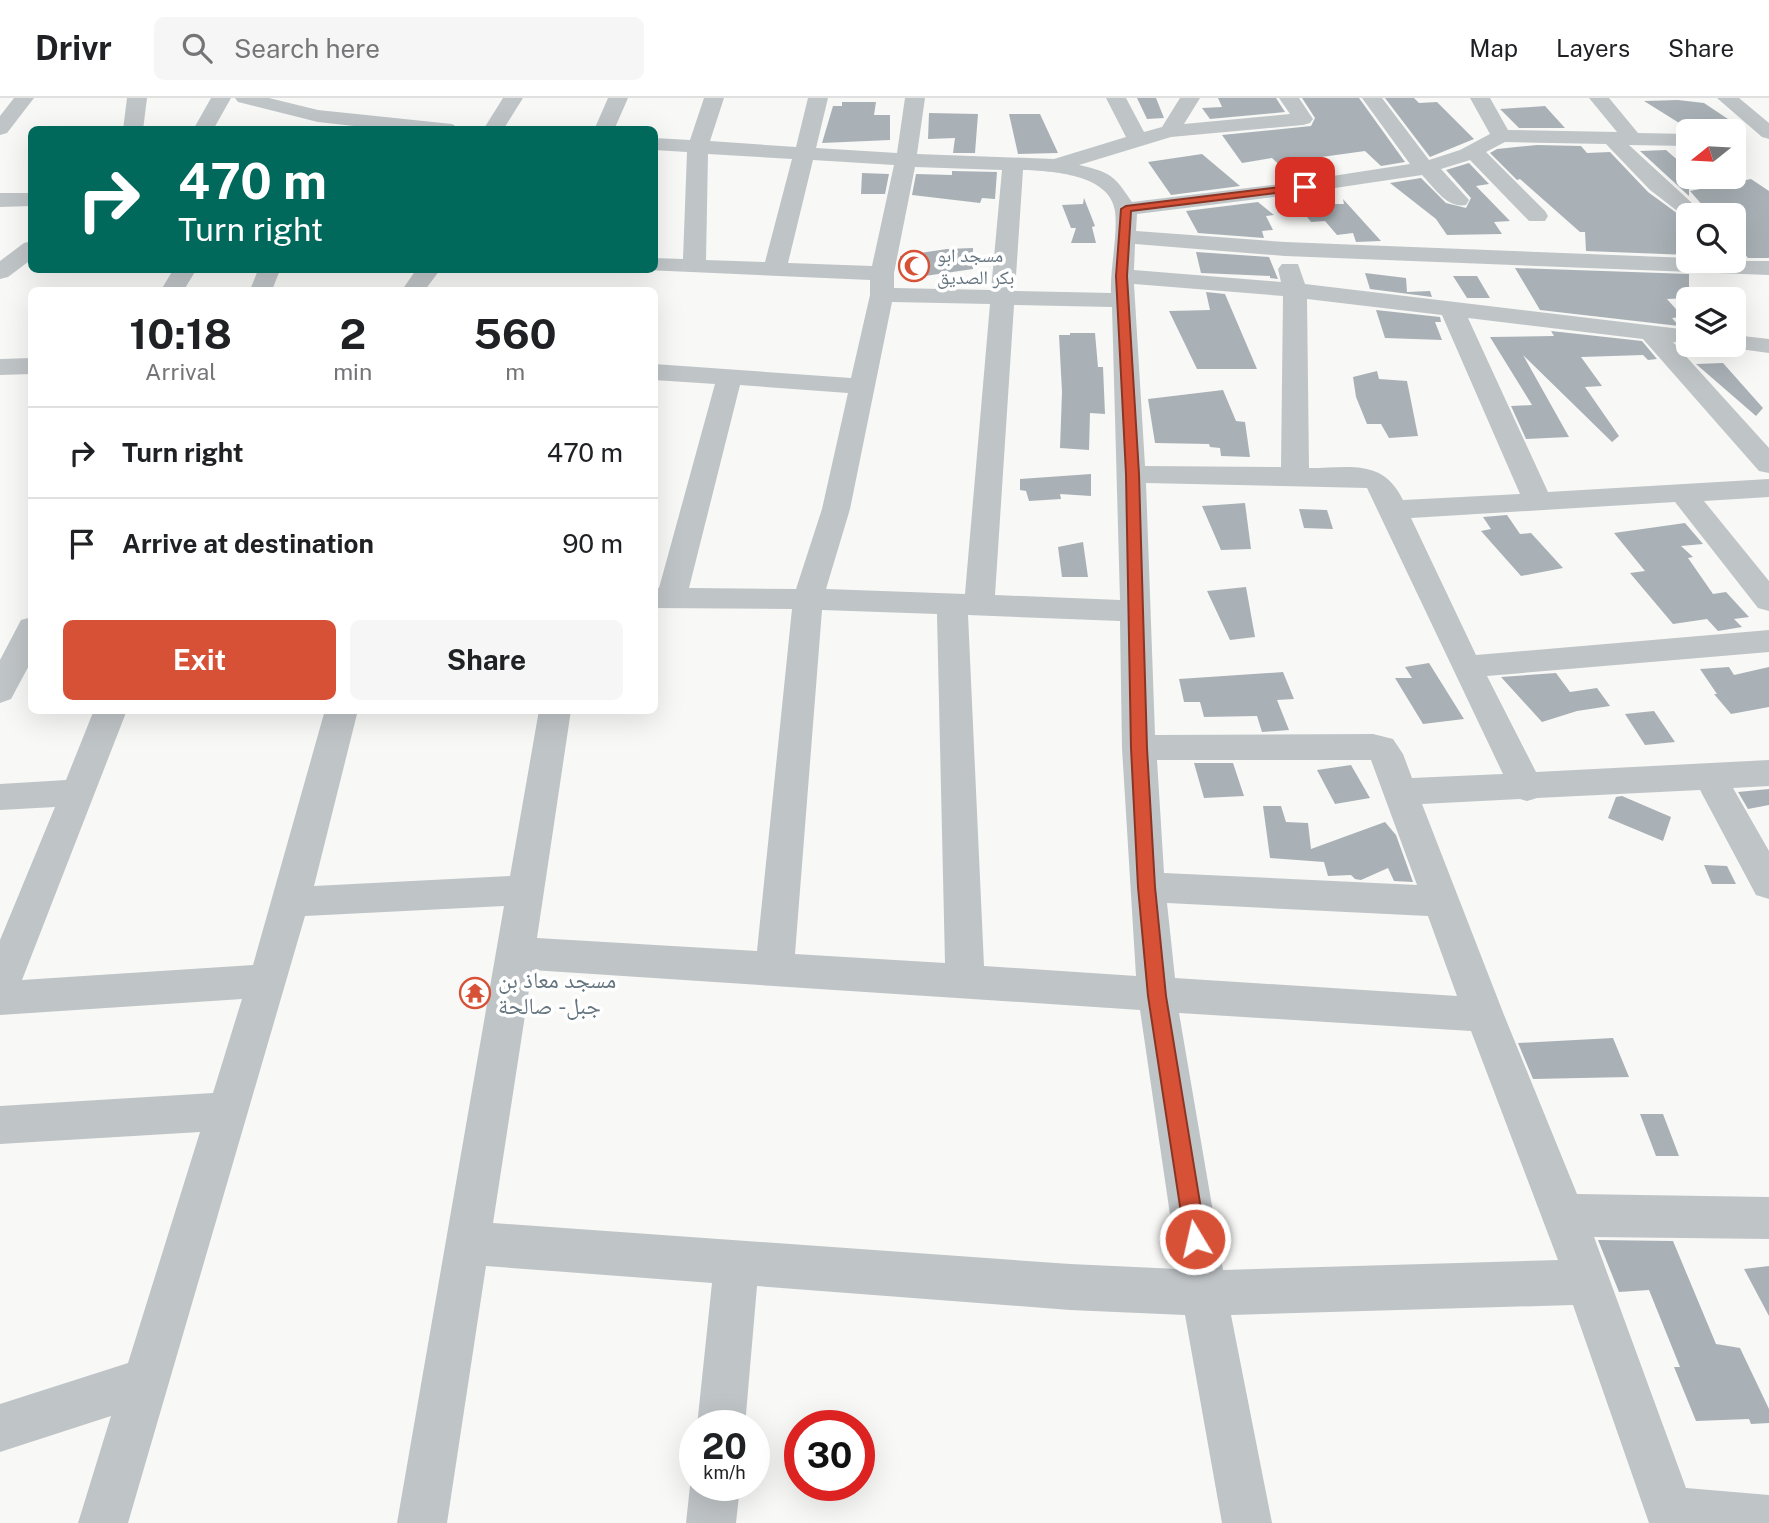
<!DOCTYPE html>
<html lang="en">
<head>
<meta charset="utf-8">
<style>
	:root { --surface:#fff; --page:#f6f6f6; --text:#202124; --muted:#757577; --line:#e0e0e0; --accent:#d75137 }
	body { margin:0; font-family:"Public Sans","Noto Naskh Arabic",sans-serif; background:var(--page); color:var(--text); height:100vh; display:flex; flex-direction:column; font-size:26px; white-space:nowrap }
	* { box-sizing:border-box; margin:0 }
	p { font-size:23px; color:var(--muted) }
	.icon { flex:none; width:38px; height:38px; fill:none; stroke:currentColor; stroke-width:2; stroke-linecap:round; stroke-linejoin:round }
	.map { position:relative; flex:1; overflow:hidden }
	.sheet { position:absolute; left:28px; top:189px; width:630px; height:427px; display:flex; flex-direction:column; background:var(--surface); border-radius:10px; box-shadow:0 7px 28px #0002 }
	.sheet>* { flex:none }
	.banner { position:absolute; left:28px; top:28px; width:630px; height:147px; border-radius:10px; box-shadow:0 7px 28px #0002; background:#00695c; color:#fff; overflow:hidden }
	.needle { width:46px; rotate:252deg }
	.buttons { position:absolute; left:1676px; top:21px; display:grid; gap:14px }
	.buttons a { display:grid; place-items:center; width:70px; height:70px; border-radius:10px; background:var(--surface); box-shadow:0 7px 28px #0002; font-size:35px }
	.speed { position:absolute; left:679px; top:1312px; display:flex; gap:14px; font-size:35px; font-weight:700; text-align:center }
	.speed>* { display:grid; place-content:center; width:91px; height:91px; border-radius:50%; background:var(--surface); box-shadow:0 7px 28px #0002; line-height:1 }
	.speed small { font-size:18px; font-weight:400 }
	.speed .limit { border:10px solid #d22; background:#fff; color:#111 }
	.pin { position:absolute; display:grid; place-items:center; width:60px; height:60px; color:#fff; margin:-30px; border-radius:14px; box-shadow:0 4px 10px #0006 }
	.me { position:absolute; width:77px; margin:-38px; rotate:351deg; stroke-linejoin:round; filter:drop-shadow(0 0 5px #0008) }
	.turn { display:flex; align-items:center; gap:24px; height:147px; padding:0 35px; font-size:32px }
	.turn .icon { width:91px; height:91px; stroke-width:2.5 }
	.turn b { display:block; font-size:49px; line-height:60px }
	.eta { display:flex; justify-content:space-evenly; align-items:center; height:119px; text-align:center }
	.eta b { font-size:42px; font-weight:700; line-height:49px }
	.button { display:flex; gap:14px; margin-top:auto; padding:14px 35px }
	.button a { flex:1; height:80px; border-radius:10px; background:var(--accent); color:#fff; font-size:28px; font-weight:700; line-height:80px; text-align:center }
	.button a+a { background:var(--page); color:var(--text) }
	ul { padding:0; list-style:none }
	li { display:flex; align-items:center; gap:21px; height:91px; padding:0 35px; border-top:2px solid var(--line) }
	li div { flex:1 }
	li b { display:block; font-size:26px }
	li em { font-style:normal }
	header { display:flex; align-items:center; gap:42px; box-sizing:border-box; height:98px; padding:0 35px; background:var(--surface); border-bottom:2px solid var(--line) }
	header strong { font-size:33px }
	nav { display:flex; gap:38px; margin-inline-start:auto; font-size:24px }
	.search { width:490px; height:63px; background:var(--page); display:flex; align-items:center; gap:18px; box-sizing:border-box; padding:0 24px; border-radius:10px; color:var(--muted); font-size:26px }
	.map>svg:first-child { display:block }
	.building { fill:#a9b1b6 }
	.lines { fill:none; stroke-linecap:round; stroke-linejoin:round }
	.minor { fill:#bfc4c7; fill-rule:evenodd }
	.route { fill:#d75137; stroke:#8c3524; stroke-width:2 }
	.labels { text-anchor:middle; stroke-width:7; stroke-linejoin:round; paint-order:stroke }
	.far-poi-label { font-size:19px; fill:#65757f; stroke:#fff; text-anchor:start }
	.poi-label { font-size:23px; fill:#65757f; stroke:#fff; text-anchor:start }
</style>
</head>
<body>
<header>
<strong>Drivr</strong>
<div class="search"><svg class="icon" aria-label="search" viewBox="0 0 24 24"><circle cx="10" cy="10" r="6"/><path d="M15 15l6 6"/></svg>Search here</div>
<nav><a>Map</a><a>Layers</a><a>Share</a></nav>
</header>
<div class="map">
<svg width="1769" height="1425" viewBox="0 0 1769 1425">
	<rect width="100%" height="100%" fill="#f8f8f6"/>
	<!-- building -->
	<path class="building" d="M1137 0H1156L1164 20 1147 21Z
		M1218 0H1276L1285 14 1210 21 1202 10 1222 9Z
		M1302 0H1359L1405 64 1381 68 1365 53 1307 61 1321 72 1291 78 1272 60 1242 65 1222 37 1311 28 1315 20Z
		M1385 0H1414L1419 5 1437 4 1474 41 1430 59Z
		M1678 2 1704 5 1746 33H1692L1644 3Z
		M842 4H876L874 17H890V42L822 45 833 8H842Z
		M1545 8 1565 30H1519L1500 11Z
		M929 15 978 16 975 55H953L955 40 928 41Z
		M1009 16H1040L1058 55 1018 56Z
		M1537 47 1581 48 1587 55 1610 54 1648 94 1689 124V157L1586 153 1585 134H1580L1520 81 1517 82 1490 55 1497 51Z
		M1666 52 1689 72V98L1640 53Z
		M1202 56 1240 88 1171 97 1148 64Z
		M1469 65 1489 86 1476 88 1510 123 1494 124 1502 136 1447 137 1436 121 1390 85 1421 80 1446 105 1466 110 1471 100 1446 72Z
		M952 73 997 74 995 101 982 100 980 105 912 97 916 76 952 77Z
		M862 75 889 76 885 96H861Z
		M1751 81 1769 93V160H1748L1734 144V117H1711L1690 93Z
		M1084 100 1095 128 1092 129 1096 145H1071L1076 130H1071L1062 107 1083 106Z
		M1343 101 1381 143 1356 144 1353 135 1337 137 1325 123 1311 124 1297 106 1331 102 1335 106H1344Z
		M1258 104 1274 117 1266 118 1273 132 1262 133 1264 140 1198 135 1186 113Z
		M973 150V171L911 180 900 160V158L947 151Z
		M1196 154 1269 159 1278 181 1270 180V178L1201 175Z
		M1515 170 1689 176V200L1667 201 1683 219 1672 220 1679 228 1540 212Z
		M1365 175 1406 180 1407 194 1430 193 1432 199 1370 191Z
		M1453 178H1477L1490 200H1467Z
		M1206 194 1225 196 1257 271H1197L1169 213 1210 212Z
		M1376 212 1440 219 1441 224H1435L1442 242 1385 240Z
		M1551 233 1642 243 1657 261 1648 262 1643 257 1581 259 1602 288 1585 289 1619 338 1612 344 1523 257 1569 339 1526 341 1511 308 1532 307 1490 239 1554 238Z
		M1070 235H1095L1098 269H1103L1105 316 1090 315 1089 352 1060 350 1062 294 1059 237H1070Z
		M1723 265 1763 310 1756 318 1696 266Z
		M1377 273 1379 281 1407 283 1418 338 1389 340 1381 326H1367L1356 299 1353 279Z
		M1223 292 1236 323 1245 324 1250 359 1221 358 1220 350 1210 349 1209 346 1155 345 1148 301Z
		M1091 376V398L1060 396 1061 401 1029 403 1026 393 1020 392V381Z
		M1245 405 1251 451 1221 452 1202 408Z
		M1299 411 1327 412 1333 431 1304 430Z
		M1507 417 1520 436 1531 435 1563 470 1521 478 1481 433 1491 431 1483 419Z
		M1685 425 1703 446 1681 448 1693 459 1688 460 1713 496 1726 494 1749 519 1734 521 1742 529 1718 533 1707 521 1673 526 1630 475 1645 473 1614 435Z
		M1083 444 1088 479H1062L1058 449Z
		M1246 489 1255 539 1230 542 1207 493Z
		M1429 565 1464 621 1423 626 1395 580H1412L1405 569Z
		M1729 569 1734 577 1769 569V609L1731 616 1714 596H1717L1700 571Z
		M1283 574 1294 601 1277 602 1289 632 1262 634 1257 618 1204 619 1200 604H1184L1179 581Z
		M1556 575 1570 594 1597 590 1610 608 1577 613 1542 624 1501 579Z
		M1654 613 1675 644 1645 647 1625 616Z
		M1194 665H1233L1244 698 1204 700Z
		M1351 667 1370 700 1335 706 1317 672Z
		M1769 691V707L1748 711 1738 694Z
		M1622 698 1671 719 1663 743 1608 720 1616 699Z
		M1263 708H1281L1286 724 1308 725 1311 751 1385 724 1396 737 1413 784 1394 783 1388 770 1361 782 1355 781 1351 777 1328 778 1324 764 1270 760Z
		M1704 767 1727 768 1736 786H1712Z
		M1613 940 1629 979 1533 981 1518 945Z
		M1640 1016H1663L1679 1058H1656Z
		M1598 1142 1673 1143 1716 1246 1740 1250 1769 1311V1325L1751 1326 1749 1321 1696 1323 1674 1269H1680L1649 1192 1619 1194Z
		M1769 1168V1218L1744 1171Z"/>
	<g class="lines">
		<!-- minor -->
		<path class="minor" d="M14 0H34L7 35 0 37V18Z
			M127 0H147L143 32H123Z
			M211 0H231L213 32H193Z
			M235 0H269L318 12 452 26 462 32H390L318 24 238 4Z
			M503 0H523L503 32H483Z
			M608 0H628L614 32H594Z
			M704 0H724L710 43 796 49 808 0H828L816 50 897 55 905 0H925L917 56 1054 61 1126 39 1106 0H1126L1144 34 1162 29 1180 0H1200L1184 26 1290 16 1279 0H1299L1313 21 1310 25 1303 27 1171 39 1079 67C1110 74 1114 77 1132 104L1281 86 1410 66 1362 0H1382L1429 62 1460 52 1490 36 1470 0H1490L1508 32 1617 34 1589 0H1609L1638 35 1689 36V48L1629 47 1705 117H1689V122L1650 92 1606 46 1505 44 1486 54 1545 113 1548 118 1545 123H1529L1470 62 1441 71 1469 102 1466 107C1447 111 1434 89 1422 77L1281 98 1137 116 1136 133 1285 144 1689 160V163H1769V177L1285 158 1135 146 1134 172 1281 184 1278 171 1282 166H1298L1305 186 1689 232V246L1673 244 1769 350V375L1759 373 1643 241 1468 220 1548 394 1769 381V399L1704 403 1769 483V513L1758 510 1675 404 1411 420 1476 557 1769 532V554L1487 578 1536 674 1769 662V688L1733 690 1769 753V801L1756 797 1700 692 1537 700 1527 703 1520 701 1422 706 1504 917 1577 1096 1769 1099V1141L1594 1139 1686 1390 1769 1397V1425H1649L1573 1207 1231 1217 1272 1425H1222L1185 1217 1070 1212 757 1188 745 1328H697L712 1185 486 1168 447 1425H397L504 808 305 818 128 1425H78L111 1318 0 1354V1306L128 1265 200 1034 0 1046V1008L213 995 242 901 0 917V842L55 709 0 712V686L66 682 94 612H127L22 882 253 867 325 612H358L314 788 510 778 539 612H571L537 840 757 853 792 511 654 510V490H659L715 286 654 282V266L851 280 870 197V182L646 172H654V160L683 161 687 54 654 52V40L690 42ZM708 56 792 61 765 164 706 162ZM813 62 894 67 872 168 788 165ZM915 69 1002 72 991 192 894 190V175ZM1023 72C1051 73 1110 76 1115 113 1118 138 1110 169 1111 195L1015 193ZM1134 186 1283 198 1281 369 1145 368ZM1307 201 1442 217 1520 396 1403 402C1383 360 1349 370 1309 370ZM892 204 990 206 965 496 826 491 850 411ZM1014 207 1112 209 1120 502 995 497ZM740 287 848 295 822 411 796 491 689 490ZM1146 385 1367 390 1503 676 1412 680 1403 656 1393 641 1373 636 1155 637ZM822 512 937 516 945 865 795 856ZM968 517 1120 523 1122 650 1136 878 984 868ZM1157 662H1371L1417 787 1164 775ZM1167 805 1428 818 1457 898 1175 880ZM532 872 1140 912 1178 1171 1070 1166 493 1125ZM1179 915 1471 933 1558 1162 1223 1172Z
			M1717 0H1739L1769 25V41L1762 39Z
			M0 95H32V108L0 109Z
			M32 143V161L8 179 0 181V163L24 145Z
			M173 172H196L184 192H161Z
			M258 172H280L272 192H250Z
			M416 172H440L425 192H402Z
			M1734 237 1769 241V255L1725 249 1724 247H1734Z
			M32 260V276L0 277V261Z
			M32 519V562L11 601 0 605V562L21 522Z
			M695 1377V1388H740L736 1425H686L690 1388Z"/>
	</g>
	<!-- route -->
	<path class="route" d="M1305 86H1308V91L1131 113 1127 178 1139 376 1147 650 1155 789 1166 898 1206 1141 1203 1148 1195 1151 1188 1148 1185 1141 1148 898 1138 789 1131 650 1126 376 1116 178 1121 111 1126 108Z"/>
	<!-- icons -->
	<defs>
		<g id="mosque-ring" transform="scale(1.575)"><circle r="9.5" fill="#fff" stroke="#d75137" stroke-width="1.5"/><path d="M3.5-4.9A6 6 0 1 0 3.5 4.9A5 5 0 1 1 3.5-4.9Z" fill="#d75137"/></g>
		<g id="temple-ring" transform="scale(1.575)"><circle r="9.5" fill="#fff" stroke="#d75137" stroke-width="1.5"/><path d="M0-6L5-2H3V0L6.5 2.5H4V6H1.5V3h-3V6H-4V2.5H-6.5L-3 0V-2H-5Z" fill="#d75137"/></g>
	</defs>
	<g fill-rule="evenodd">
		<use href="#mosque-ring" x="914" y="168"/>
		<use href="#temple-ring" x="475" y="895"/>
	</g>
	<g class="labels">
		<!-- far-poi labels -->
		<g class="far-poi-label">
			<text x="937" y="164">مسجد ابو<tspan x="937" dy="22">بكر الصديق</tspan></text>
		</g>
		<!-- poi labels -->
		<g class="poi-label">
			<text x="498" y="890">مسجد معاذ بن<tspan x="498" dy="26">جبل - صالحة</tspan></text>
		</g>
	</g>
</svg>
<div class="buttons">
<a><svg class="needle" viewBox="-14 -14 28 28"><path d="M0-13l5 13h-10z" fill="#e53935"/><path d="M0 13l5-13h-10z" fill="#757577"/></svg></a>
<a><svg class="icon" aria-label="search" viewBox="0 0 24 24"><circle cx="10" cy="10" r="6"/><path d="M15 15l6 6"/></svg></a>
<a><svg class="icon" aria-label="layers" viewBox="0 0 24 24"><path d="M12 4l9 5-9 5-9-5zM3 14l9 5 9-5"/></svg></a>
</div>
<div class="speed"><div>20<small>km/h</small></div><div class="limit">30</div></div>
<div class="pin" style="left:1305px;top:89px;background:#d93025"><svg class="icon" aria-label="arrive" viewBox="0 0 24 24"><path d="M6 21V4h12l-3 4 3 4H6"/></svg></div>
<svg class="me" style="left:1195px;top:1141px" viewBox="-20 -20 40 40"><circle r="17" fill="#d75137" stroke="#fff" stroke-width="3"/><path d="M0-11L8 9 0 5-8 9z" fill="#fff"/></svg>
<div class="banner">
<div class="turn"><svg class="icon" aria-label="right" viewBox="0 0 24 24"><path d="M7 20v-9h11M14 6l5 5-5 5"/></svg><div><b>470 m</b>Turn right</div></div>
</div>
<section class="sheet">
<div class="eta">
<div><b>10:18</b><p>Arrival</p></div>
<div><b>2</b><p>min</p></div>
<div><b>560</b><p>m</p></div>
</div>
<ul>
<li><svg class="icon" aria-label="right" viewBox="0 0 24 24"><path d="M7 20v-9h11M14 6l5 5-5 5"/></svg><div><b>Turn right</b></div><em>470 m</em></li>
<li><svg class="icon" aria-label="arrive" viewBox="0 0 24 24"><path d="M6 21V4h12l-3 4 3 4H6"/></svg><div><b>Arrive at destination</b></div><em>90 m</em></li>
</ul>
<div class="button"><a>Exit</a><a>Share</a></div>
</section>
</div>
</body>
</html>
